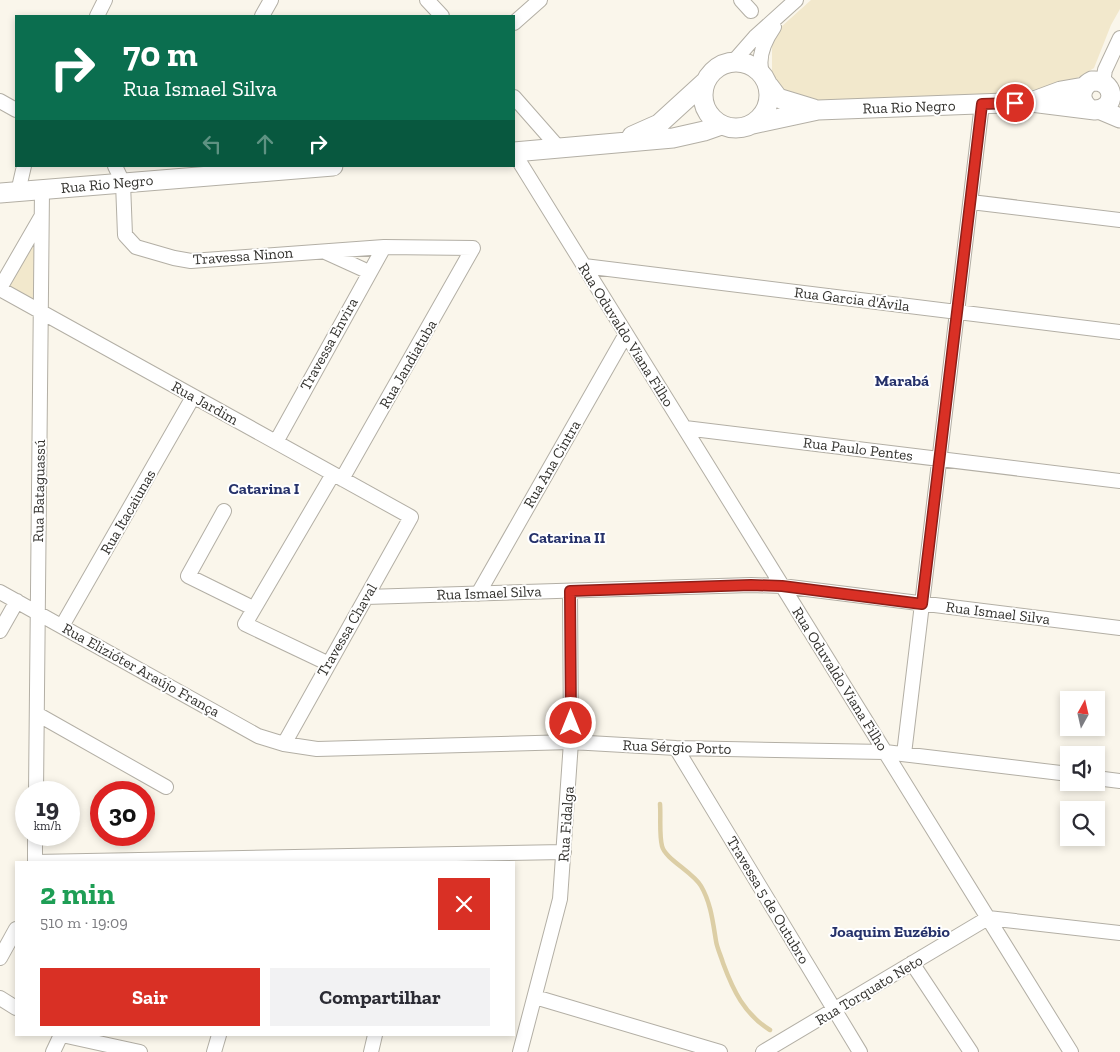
<!DOCTYPE html>
<html lang="pt">
<head>
<meta charset="utf-8">
<style>
	:root { --surface:#fff; --page:#f2f2f3; --text:#2b2b33; --muted:#7c7c81; --accent:#d93025 }
	body { margin:0; font-family:"Zilla Slab",serif; background:var(--page); color:var(--text); height:100vh; display:flex; flex-direction:column; font-size:19px; white-space:nowrap }
	* { box-sizing:border-box; margin:0 }
	p { font-size:16px; color:var(--muted) }
	.icon { flex:none; width:28px; height:28px; fill:none; stroke:currentColor; stroke-width:2; stroke-linecap:round; stroke-linejoin:round }
	.map { position:relative; flex:1; overflow:hidden }
	.panel { position:absolute; left:15px; top:861px; width:500px; height:175px; display:flex; flex-direction:column; background:var(--surface); border-radius:0px; box-shadow:0 2px 8px #0003 }
	.panel>* { flex:none }
	.guide { position:absolute; left:15px; top:15px; width:500px; height:152px; border-radius:0px; box-shadow:0 2px 8px #0003; background:#0b6e4f; color:#fff; overflow:hidden }
	.needle { width:32px; rotate:8deg }
	.fabs { position:absolute; left:1060px; top:691px; display:grid; gap:10px }
	.fabs a { display:grid; place-items:center; width:45px; height:45px; border-radius:0px; background:var(--surface); box-shadow:0 2px 8px #0003; font-size:25px }
	.speed { position:absolute; left:15px; top:781px; display:flex; gap:10px; font-size:25px; font-weight:700; text-align:center }
	.speed>* { display:grid; place-content:center; width:65px; height:65px; border-radius:50%; background:var(--surface); box-shadow:0 2px 8px #0003; line-height:1 }
	.speed small { font-size:12px; font-weight:400 }
	.speed .limit { border:8px solid #d22; background:#fff; color:#111 }
	.pin { position:absolute; display:grid; place-items:center; width:42px; height:42px; color:#fff; margin:-21px; border:2px solid #fff; border-radius:50%; box-shadow:0 1px 5px #0007 }
	.me { position:absolute; width:55px; margin:-28px; rotate:0deg; stroke-linejoin:round; filter:drop-shadow(0 0 4px #0008) }
	.turn { display:flex; align-items:center; gap:18px; height:105px; padding:0 25px; font-size:22px }
	.turn .icon { width:65px; height:65px; stroke-width:2.5 }
	.turn b { display:block; font-size:35px; line-height:42px }
	.lanes { display:flex; align-items:center; height:48px; padding:0 25px; background:#0003; justify-content:center; gap:25px; direction:ltr }
	.lanes .off { opacity:.35 }
	.round { display:grid; place-items:center; flex:none; width:52px; height:52px; border-radius:0px; background:var(--page) }
	.summary { display:flex; align-items:center; justify-content:space-between; height:85px; padding:0 25px }
	h1 { font-size:30px; font-weight:700; line-height:38px; color:#1e9e55 }
	.primary-button { display:flex; gap:10px; margin-top:auto; padding:10px 25px }
	.primary-button a { flex:1; height:58px; border-radius:0px; background:var(--accent); color:#fff; font-size:20px; font-weight:700; line-height:58px; text-align:center }
	.primary-button a+a { background:var(--page); color:var(--text) }
	.map>svg:first-child { display:block }
	.green { fill:#f2e8cc }
	.lines { fill:none; stroke-linecap:round; stroke-linejoin:round }
	.stream { stroke:#dccea5; stroke-width:4.5 }
	.street-casing { stroke:#b3afa5; stroke-width:16 }
	.secondary-casing { stroke:#b3afa5; stroke-width:21 }
	.street { stroke:#fff; stroke-width:14 }
	.secondary { stroke:#fff; stroke-width:19 }
	.route-casing { stroke:#8d1f18; stroke-width:12 }
	.route { stroke:#d93025; stroke-width:9 }
	.labels { text-anchor:middle; stroke-width:4; stroke-linejoin:round; paint-order:stroke }
	.street-label { font-size:15px; fill:#33322e; stroke:#fff }
	.neighbourhood-label { font-size:16px; font-weight:bold; fill:#25316a; stroke:#fff }
</style>
</head>
<body>
<div class="map">
<svg width="1120" height="1052" viewBox="0 0 1120 1052">
	<rect width="100%" height="100%" fill="#faf6eb"/>
	<!-- green -->
	<path class="green" d="M811 0H1120V9L1111 25 1094 68 1079 77 1055 87 971 97 808 104 782 92 772 76V42L781 27Z
		M38 228V303L5 285Z"/>
	<g class="lines">
		<!-- stream -->
		<path class="stream" d="M660 804C661 817 659 834 662 846 665 859 693 872 701 886 711 903 713 923 716 941 717 948 721 956 723 963 733 990 744 1014 770 1030"/>
		<!-- street casing -->
		<g class="street-casing">
			<path id="street" d="M427 0 442 16
				M741 0 751 11
				M97 16 105 0
				M262 16 271 0
				M514 23 540 0
				M734 61 755 37 796 0
				M762 73C757 57 765 40 774 27
				M1103 82 1105 70 1120 38
				M514 97 558 147
				M0 101 16 110
				M514 153 1071 1052
				M115 166 123 183 125 235 136 247 174 258 191 261 384 247 473 248 342 479
				M18 192 24 166
				M971 202 1120 220
				M325 252 369 272
				M584 266 1120 332
				M0 288 41 217
				M0 289 411 517 284 744
				M685 428 1120 481
				M276 442 384 247
				M224 511 188 576 253 608
				M0 592 258 736 284 744 317 749 571 742 676 748 885 752 1069 774
				M478 594 626 334
				M366 597 751 585 782 586 1120 628
				M62 626 193 397
				M0 631 17 601
				M327 663 245 624 333 474
				M37 714 166 787
				M676 748 860 1052
				M904 754 982 104
				M1096 778 1120 781
				M36 792 42 190
				M35 862 564 852
				M35 862V835
				M0 958 16 929
				M912 963 971 1052
				M535 997 720 1052
				M0 998 16 1008
				M62 1035 140 1052
				M53 1052 61 1035
				M214 1052 219 1035
				M371 1052 375 1035
				M520 1052 560 899 571 742 570 591
				M763 1052 988 918 1120 933"/>
		</g>
		<!-- secondary casing -->
		<g class="secondary-casing">
			<path id="secondary" d="M703 95a33 33 0 1 1 66 0a33 33 0 1 1-66 0Z
				M769 86 778 98 814 109
				M1034 101 1061 91 1084 87
				M1101 110 1120 118
				M753 124 818 110 1031 102 1095 110C1118 109 1115 79 1092 81 1080 87 1078 101 1090 109
				M632 136 659 124 705 82
				M514 152 673 138 704 131 721 125
				M0 193 333 166"/>
		</g>
		<!-- street -->
		<use href="#street" class="street"/>
		<!-- secondary -->
		<use href="#secondary" class="secondary"/>
	</g>
	<g class="lines">
		<!-- route casing -->
		<g class="route-casing">
			<path id="route" d="M571 723 570 591 751 585 782 586 922 604 982 104 1015 103"/>
		</g>
		<!-- route -->
		<use href="#route" class="route"/>
	</g>
	<g class="labels">
		<!-- street labels -->
		<g class="street-label">
			<text transform="translate(909 107) rotate(-2)" y="5">Rua Rio Negro</text>
			<text transform="translate(107 184) rotate(-5)" y="5">Rua Rio Negro</text>
			<text transform="translate(243 256) rotate(-4)" y="5">Travessa Ninon</text>
			<text transform="translate(852 299) rotate(7)" y="5">Rua Garcia d'Ávila</text>
			<text transform="translate(626 335) rotate(58)" y="5">Rua Oduvaldo Viana Filho</text>
			<text transform="translate(329 344) rotate(-61)" y="5">Travessa Envira</text>
			<text transform="translate(408 364) rotate(-60)" y="5">Rua Jandiatuba</text>
			<text transform="translate(205 403) rotate(29)" y="5">Rua Jardim</text>
			<text transform="translate(858 449) rotate(7)" y="5">Rua Paulo Pentes</text>
			<text transform="translate(552 464) rotate(-60)" y="5">Rua Ana Cintra</text>
			<text transform="translate(39 491) rotate(-89)" y="5">Rua Bataguassú</text>
			<text transform="translate(128 512) rotate(-60)" y="5">Rua Itacaiunas</text>
			<text transform="translate(489 593) rotate(-2)" y="5">Rua Ismael Silva</text>
			<text transform="translate(998 613) rotate(7)" y="5">Rua Ismael Silva</text>
			<text transform="translate(347 630) rotate(-60)" y="5">Travessa Chaval</text>
			<text transform="translate(141 670) rotate(29)" y="5">Rua Elizióter Araújo França</text>
			<text transform="translate(840 679) rotate(58)" y="5">Rua Oduvaldo Viana Filho</text>
			<text transform="translate(677 747) rotate(2)" y="5">Rua Sérgio Porto</text>
			<text transform="translate(566 824) rotate(-86)" y="5">Rua Fidalga</text>
			<text transform="translate(768 900) rotate(59)" y="5">Travessa 5 de Outubro</text>
			<text transform="translate(869 990) rotate(-31)" y="5">Rua Torquato Neto</text>
		</g>
		<!-- neighbourhood labels -->
		<g class="neighbourhood-label">
			<text x="902" y="386">Marabá</text>
			<text x="264" y="494">Catarina I</text>
			<text x="567" y="543">Catarina II</text>
			<text x="890" y="937">Joaquim Euzébio</text>
		</g>
	</g>
</svg>
<div class="fabs">
<a><svg class="needle" viewBox="-14 -14 28 28"><path d="M0-13l5 13h-10z" fill="#e53935"/><path d="M0 13l5-13h-10z" fill="#7c7c81"/></svg></a>
<a><svg class="icon" aria-label="sound" viewBox="0 0 24 24"><path d="M4 9h4l5-4v14l-5-4H4zM17 9q2 3 0 6"/></svg></a>
<a><svg class="icon" aria-label="search" viewBox="0 0 24 24"><circle cx="10" cy="10" r="6"/><path d="M15 15l6 6"/></svg></a>
</div>
<div class="speed"><div>19<small>km/h</small></div><div class="limit">30</div></div>
<div class="pin" style="left:1015px;top:103px;background:#d93025"><svg class="icon" aria-label="arrive" viewBox="0 0 24 24"><path d="M6 21V4h12l-3 4 3 4H6"/></svg></div>
<svg class="me" style="left:571px;top:723px" viewBox="-20 -20 40 40"><circle r="17" fill="#d93025" stroke="#fff" stroke-width="3"/><path d="M0-11L8 9 0 5-8 9z" fill="#fff"/></svg>
<div class="guide">
<div class="turn"><svg class="icon" aria-label="right" viewBox="0 0 24 24"><path d="M7 20v-9h11M14 6l5 5-5 5"/></svg><div><b>70 m</b>Rua Ismael Silva</div></div>
<div class="lanes"><svg class="icon off" aria-label="left" viewBox="0 0 24 24"><path d="M17 20v-9H6M10 6l-5 5 5 5"/></svg><svg class="icon off" aria-label="ahead" viewBox="0 0 24 24"><path d="M12 20V5M6 11l6-6 6 6"/></svg><svg class="icon" aria-label="right" viewBox="0 0 24 24"><path d="M7 20v-9h11M14 6l5 5-5 5"/></svg></div>
</div>
<section class="panel">
<div class="summary"><div><h1>2 min</h1><p>510 m · 19:09</p></div><a class="round" style="background:#d93025;color:#fff"><svg class="icon" aria-label="close" viewBox="0 0 24 24"><path d="M6 6l12 12M18 6L6 18"/></svg></a></div>
<div class="primary-button"><a>Sair</a><a>Compartilhar</a></div>
</section>
</div>
</body>
</html>
